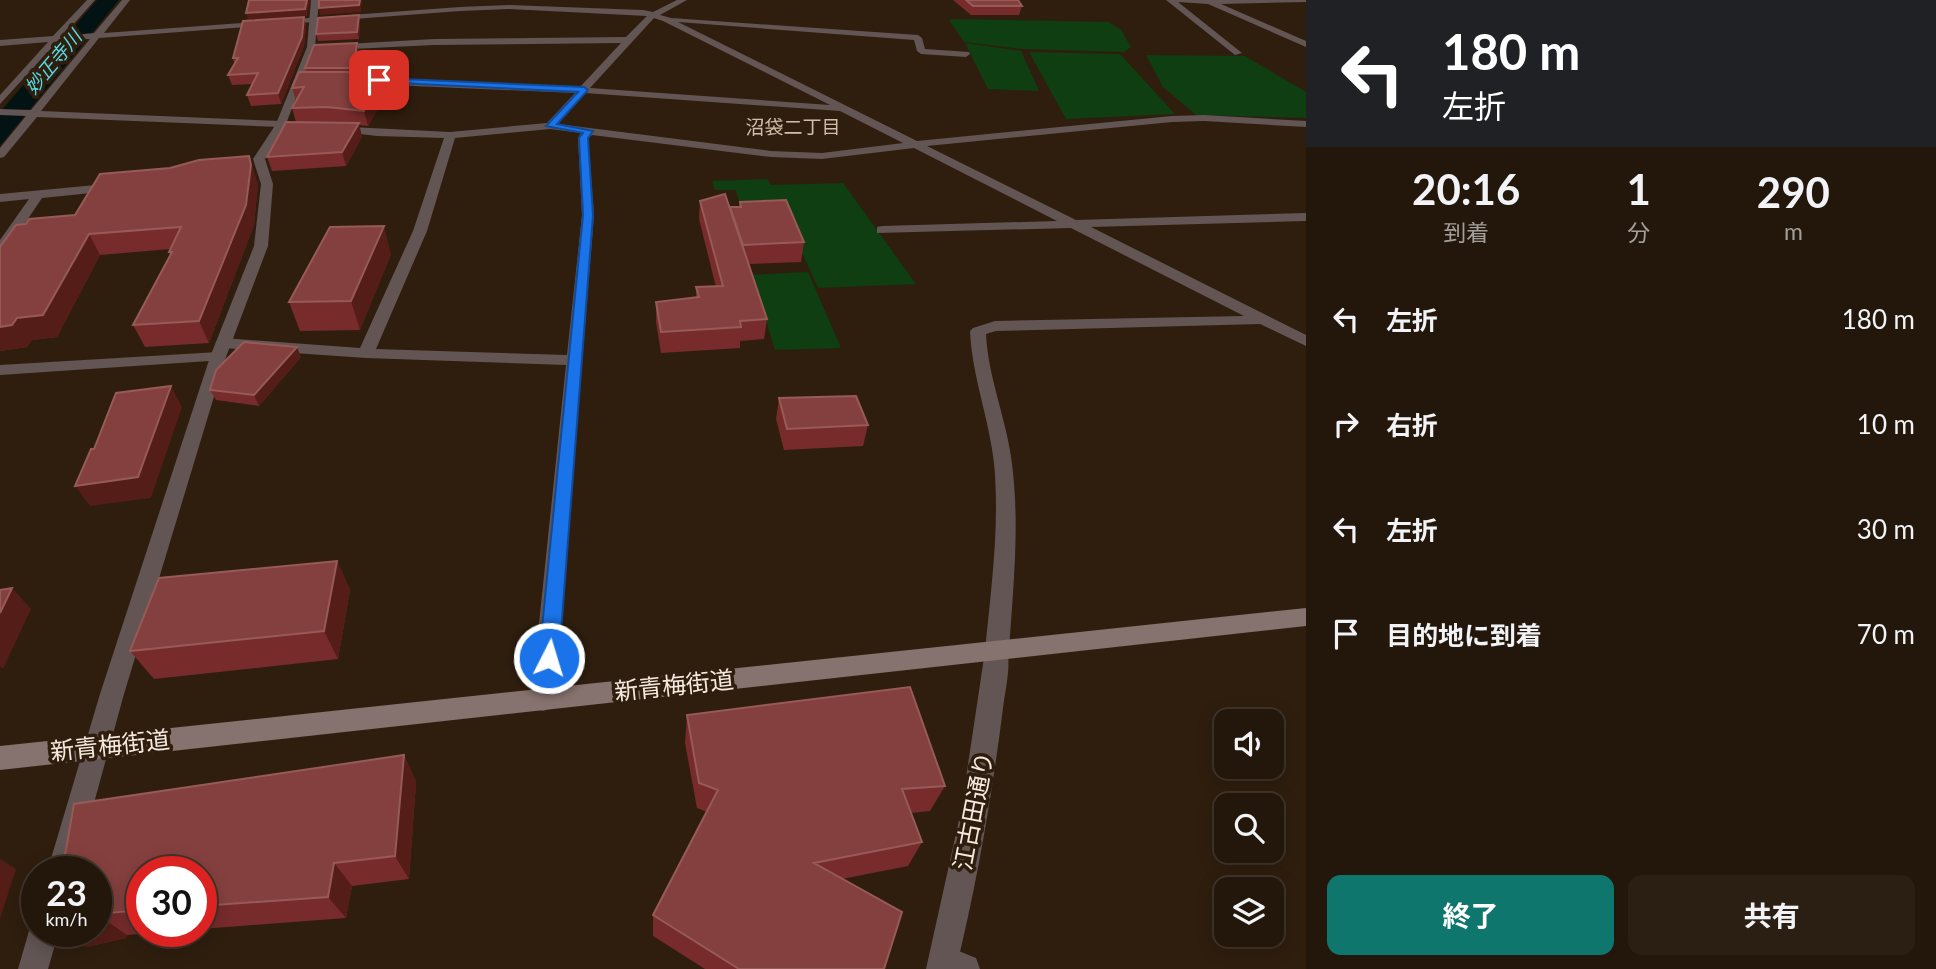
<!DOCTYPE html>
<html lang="ja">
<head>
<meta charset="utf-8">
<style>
	:root { --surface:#23160a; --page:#2b1f13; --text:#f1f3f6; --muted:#a39f9c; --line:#40352b; --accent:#0f766e }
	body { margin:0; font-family:Lato,"Noto Sans JP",sans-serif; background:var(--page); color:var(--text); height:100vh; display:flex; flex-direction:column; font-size:26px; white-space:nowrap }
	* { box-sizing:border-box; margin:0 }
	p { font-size:23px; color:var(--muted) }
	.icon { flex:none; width:38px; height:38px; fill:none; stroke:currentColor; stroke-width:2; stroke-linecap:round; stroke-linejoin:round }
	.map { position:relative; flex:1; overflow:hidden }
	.side { display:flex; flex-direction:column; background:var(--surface); width:630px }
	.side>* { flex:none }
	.hud { background:#202124; color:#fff; overflow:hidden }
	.fabs { position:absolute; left:1214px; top:709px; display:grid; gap:14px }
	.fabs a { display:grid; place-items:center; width:70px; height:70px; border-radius:14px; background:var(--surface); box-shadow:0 4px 18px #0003,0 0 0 2px var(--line); font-size:35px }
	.speed { position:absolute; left:21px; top:856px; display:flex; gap:14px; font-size:35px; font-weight:700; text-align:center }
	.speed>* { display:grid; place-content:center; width:91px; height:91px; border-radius:50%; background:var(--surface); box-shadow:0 4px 18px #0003,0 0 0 2px var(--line); line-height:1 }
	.speed small { font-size:18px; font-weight:400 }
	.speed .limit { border:10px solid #d22; background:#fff; color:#111 }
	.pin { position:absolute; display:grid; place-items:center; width:60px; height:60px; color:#fff; margin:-30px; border-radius:14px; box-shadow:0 4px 10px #0006 }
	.me { position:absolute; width:77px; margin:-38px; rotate:5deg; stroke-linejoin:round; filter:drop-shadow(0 0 5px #0008) }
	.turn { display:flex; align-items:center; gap:24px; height:147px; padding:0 21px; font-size:32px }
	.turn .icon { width:91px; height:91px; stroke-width:2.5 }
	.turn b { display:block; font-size:49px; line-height:60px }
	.eta { display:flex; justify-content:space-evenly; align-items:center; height:119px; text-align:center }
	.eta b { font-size:42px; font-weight:700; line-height:49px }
	.primary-button { display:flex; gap:14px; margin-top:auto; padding:14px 21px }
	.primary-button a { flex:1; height:80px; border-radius:14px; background:var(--accent); color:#fff; font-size:28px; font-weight:700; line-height:80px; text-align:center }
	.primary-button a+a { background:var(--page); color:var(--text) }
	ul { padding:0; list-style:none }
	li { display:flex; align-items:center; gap:21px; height:105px; padding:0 21px }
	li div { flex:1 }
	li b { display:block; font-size:26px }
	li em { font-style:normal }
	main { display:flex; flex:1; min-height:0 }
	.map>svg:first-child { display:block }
	.green { fill:#0e3e11 }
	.water { fill:#031213 }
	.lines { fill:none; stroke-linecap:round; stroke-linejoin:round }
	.minor { fill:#625553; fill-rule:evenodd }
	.tertiary { fill:#625553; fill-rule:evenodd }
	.secondary { fill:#86726e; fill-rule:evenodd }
	.wall { fill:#772b2b }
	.shaded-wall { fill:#541d17 }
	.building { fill:#84403e; stroke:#965a57; stroke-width:2 }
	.route { fill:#1a73e8; stroke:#114b97; stroke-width:2 }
	.labels { text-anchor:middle; stroke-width:7; stroke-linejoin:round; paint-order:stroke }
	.far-water-label { font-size:19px; font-style:italic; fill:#55d9e2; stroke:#2f1e0e }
	.far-neighbourhood-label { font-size:19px; fill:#d4bca9; stroke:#2f1e0e }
	.near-street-label { font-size:24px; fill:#f6e9df; stroke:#2f1e0e }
</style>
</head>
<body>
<main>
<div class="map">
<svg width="1306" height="969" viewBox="0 0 1306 969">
	<rect width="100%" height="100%" fill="#2f1e0e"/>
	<!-- green -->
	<path class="green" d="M950 19 1109 22 1121 30 1131 47 1124 52 1023 49 964 42 949 20Z
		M965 43 1021 51 1039 91 988 89Z
		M1029 52 1120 54 1175 114 1066 119Z
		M1146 55 1245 56 1306 92V118L1196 115 1163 87Z
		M768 179 770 185 843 183 916 284 818 288 782 208 741 209 736 190H715L712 181Z
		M808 272 841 348 775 350 756 288 730 276Z"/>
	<!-- water -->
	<path class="water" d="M97 0H119L0 146V112Z"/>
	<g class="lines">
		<!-- minor -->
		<path class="minor" d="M87 0H95L63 36 94 33 122 0H130L104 33 460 7 509 5 643 10 653 12 677 0H687L660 15 671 18 918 35 922 38 925 49 969 52 970 54 966 57 921 54 917 51 914 40 678 22 917 141 1172 116 1204 115 1306 121V127L1204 121 1172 122 927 146 1076 220 1306 213V221L1091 227 1306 335V346L1260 324 996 331 986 334C988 378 1007 420 1012 464 1020 526 1013 589 1009 651L1005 658 997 661 989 658 985 651C991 589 1000 526 994 463 989 418 972 376 970 331L973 328 995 321 1244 316 1071 228 877 233V227L882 226 1057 221 914 148 822 159 771 157 592 135 588 138 594 215 555 700 552 708 543 711 534 708 531 700 566 365 366 358 223 348 215 343 223 338 360 348 413 231 444 138 377 136 335 131 331 130V126L450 132 547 123 575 93 346 83 341 80 343 78 580 87 621 43 434 45 332 50 329 49V45L434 39 626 37 647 16 509 9 460 11 99 38 41 111 281 121 286 124 281 127 37 117 4 157 0 158V148L26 116 0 115V109L31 110 90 39 58 41 0 104V95L48 42 0 46V40L53 36ZM654 18 663 21 830 105 590 88ZM585 93 840 111 903 143 822 153 771 151 558 124ZM550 129 581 133 578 138 582 215 567 355 376 349 427 231 455 138Z
			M1166 0H1306V2L1221 4 1306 41V47L1208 4 1178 2 1242 53 1235 55Z
			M117 183 121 184V190L42 198 5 253 0 254V240L29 199 0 202V194Z
			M218 352 224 354 226 357 224 360 0 375V365Z
			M944 945 976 958 980 969H932L929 960 933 949Z"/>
		<!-- tertiary -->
		<path class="tertiary" d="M311 0H319L315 47 286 124 265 159 273 184 268 246 226 357 124 694 75 872H47L100 694 210 357 254 246 261 184 253 159 276 124 307 47Z
			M997 641 1005 644C1013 661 1005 690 1003 708 992 796 977 883 956 969H926L961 811 985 651 989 644Z
			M37 919V931H59L48 969H18L29 931Z"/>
		<!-- secondary -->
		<path class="secondary" d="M1306 608V626L0 770V746Z"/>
	</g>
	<!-- wall -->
	<path class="wall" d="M953 0H1018L1022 6 1019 15H971Z
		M359 15 360 22 359 39 318 41 316 34Z
		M304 17 306 26 304 46 281 104 251 106 247 95 253 84 232 85 228 75 234 64 233 58Z
		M357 43 358 51V58H381L383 65 378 76H370L372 88 381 103 368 126 359 125 362 137 346 166 272 171 267 157 296 122 292 108 296 101 292 88 306 72 305 68Z
		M258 184 254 225 209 343 145 347 133 325 170 255 169 252 170 249 100 255 57 337 32 340 27 347 0 351V247L26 224Z
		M700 201 730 210V207H739L740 202 804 242 801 262 748 264 767 319 764 339 740 341V348L661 353 656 322V302L696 297V287H716L699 219Z
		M391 254 360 330 300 331 289 302Z
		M301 357 259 406 216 400 210 390Z
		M779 398 868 425 863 446 784 450 776 419Z
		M337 561 350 590 338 659 154 679 130 651Z
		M687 715 945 786 930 811 911 813 922 842 908 866 842 879 884 969H705L653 936V915L707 812 697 808 685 743Z
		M404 755 416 782 409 879 352 886 346 918 201 929V872H142V931H177L127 935 126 938 86 947 96 872Z"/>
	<!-- shaded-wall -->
	<path class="shaded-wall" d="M307 0H310L307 16 248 20 246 13Z
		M362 0 361 12 320 15 319 8Z
		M359 15 360 22 359 39 357 32Z
		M304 17 306 26 304 46 281 104 278 93Z
		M357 43 358 51 357 66 355 58Z
		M381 58 383 65 378 76 376 68Z
		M369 72 372 87 364 104 361 89Z
		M377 88 381 103 368 126 364 111Z
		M359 123 362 137 346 166 342 152Z
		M249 156 258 184 254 225 209 343 199 321Z
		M384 226 391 254 360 330 351 301Z
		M89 234 100 255 57 337 32 340 27 347 0 351V327Z
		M297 347 301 357 259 406 254 395Z
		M171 386 182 407 151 498 90 506 75 486Z
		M337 561 350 590 338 659 324 631Z
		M12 588 31 609 3 669 0 666V613Z
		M404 755 416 782 409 879 395 856Z
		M0 859 16 869 0 919Z
		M334 863 352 886 346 918 328 897Z
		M96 914 127 935 126 938 86 947 59 931H96Z"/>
	<!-- building -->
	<path class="building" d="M249 0H307L305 9 246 13Z
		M319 0H360L359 5 319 8Z
		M966 0H1018L1022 6H973Z
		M359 15 357 32 316 34 318 18Z
		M304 17 302 37 278 93 247 95 258 73 228 75 238 58H233L243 21Z
		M357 43 355 58H381L376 68H305L314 45Z
		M299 72H369L361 89 377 88 364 111 327 107 292 108 304 87 292 88Z
		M286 122 359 123 342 152 267 157Z
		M249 156 251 165 246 205 199 321 133 325 172 252H169L181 227 89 234 43 315 17 318 12 325 0 327V247L16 225 26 224 29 219 75 215 100 174 170 168 199 160Z
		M725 194 767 319 740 321 741 327 661 332 656 302 699 297 696 287 723 286 700 201Z
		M786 200 804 242 743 245 730 207H741L740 202Z
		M384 226 351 301 289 302 330 227Z
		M244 342 297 347 254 395 210 390 216 370Z
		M171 386 138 477 75 486 91 449H94L116 393Z
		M856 396 868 425 787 429 779 398Z
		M337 561 324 631 130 651 159 578Z
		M12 588 0 613V590Z
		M910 687 945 786 902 789 922 842 814 863 902 912 884 969H739L653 915 718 790 699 783 687 715Z
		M404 755 395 856 334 863 328 897 201 906V872H142V910L96 914V872H62L74 804Z"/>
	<!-- route -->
	<path class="route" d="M379 78 584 87 588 90 557 124 593 131 588 138 593 215 559 658 556 664 549 667 542 664 539 658 583 215 579 138 583 133 546 126 578 92 377 82Z"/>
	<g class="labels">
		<!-- far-water labels -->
		<g class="far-water-label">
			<text transform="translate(53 62) rotate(-50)" y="7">妙正寺川</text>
		</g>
		<!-- far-neighbourhood labels -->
		<g class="far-neighbourhood-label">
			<text x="793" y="134">沼袋二丁目</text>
		</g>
		<!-- near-street labels -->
		<g class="near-street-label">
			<text transform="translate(674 686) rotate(-6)" y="8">新青梅街道</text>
			<text transform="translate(110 746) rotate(-6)" y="8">新青梅街道</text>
			<text transform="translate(974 811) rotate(-79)" y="8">江古田通り</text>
		</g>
	</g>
</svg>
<div class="fabs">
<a><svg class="icon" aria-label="sound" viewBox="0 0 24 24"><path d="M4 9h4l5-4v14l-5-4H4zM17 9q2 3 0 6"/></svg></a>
<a><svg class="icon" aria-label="search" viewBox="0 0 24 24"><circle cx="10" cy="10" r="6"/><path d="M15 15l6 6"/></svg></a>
<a><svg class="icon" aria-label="layers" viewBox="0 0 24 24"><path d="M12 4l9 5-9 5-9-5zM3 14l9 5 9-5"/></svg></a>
</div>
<div class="speed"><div>23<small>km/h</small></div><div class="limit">30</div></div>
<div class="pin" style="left:379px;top:80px;background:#d93025"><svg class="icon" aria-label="arrive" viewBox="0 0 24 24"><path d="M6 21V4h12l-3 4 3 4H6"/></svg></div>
<svg class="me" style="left:549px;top:658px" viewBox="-20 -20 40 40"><circle r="17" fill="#1a73e8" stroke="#fff" stroke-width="3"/><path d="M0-11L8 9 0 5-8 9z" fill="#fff"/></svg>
</div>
<section class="side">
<div class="hud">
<div class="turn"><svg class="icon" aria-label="left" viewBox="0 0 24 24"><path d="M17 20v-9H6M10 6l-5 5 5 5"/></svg><div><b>180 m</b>左折</div></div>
</div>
<div class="eta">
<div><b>20:16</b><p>到着</p></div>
<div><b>1</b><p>分</p></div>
<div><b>290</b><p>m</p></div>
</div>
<ul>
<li><svg class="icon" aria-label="left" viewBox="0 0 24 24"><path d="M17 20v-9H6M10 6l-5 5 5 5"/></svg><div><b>左折</b></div><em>180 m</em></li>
<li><svg class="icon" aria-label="right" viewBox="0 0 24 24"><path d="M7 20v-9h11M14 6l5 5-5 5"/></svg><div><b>右折</b></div><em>10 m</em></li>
<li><svg class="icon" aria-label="left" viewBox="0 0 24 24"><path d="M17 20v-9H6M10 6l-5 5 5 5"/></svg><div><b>左折</b></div><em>30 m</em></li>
<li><svg class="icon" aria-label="arrive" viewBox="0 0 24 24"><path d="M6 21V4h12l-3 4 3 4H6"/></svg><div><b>目的地に到着</b></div><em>70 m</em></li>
</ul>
<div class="primary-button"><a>終了</a><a>共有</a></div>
</section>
</main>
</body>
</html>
